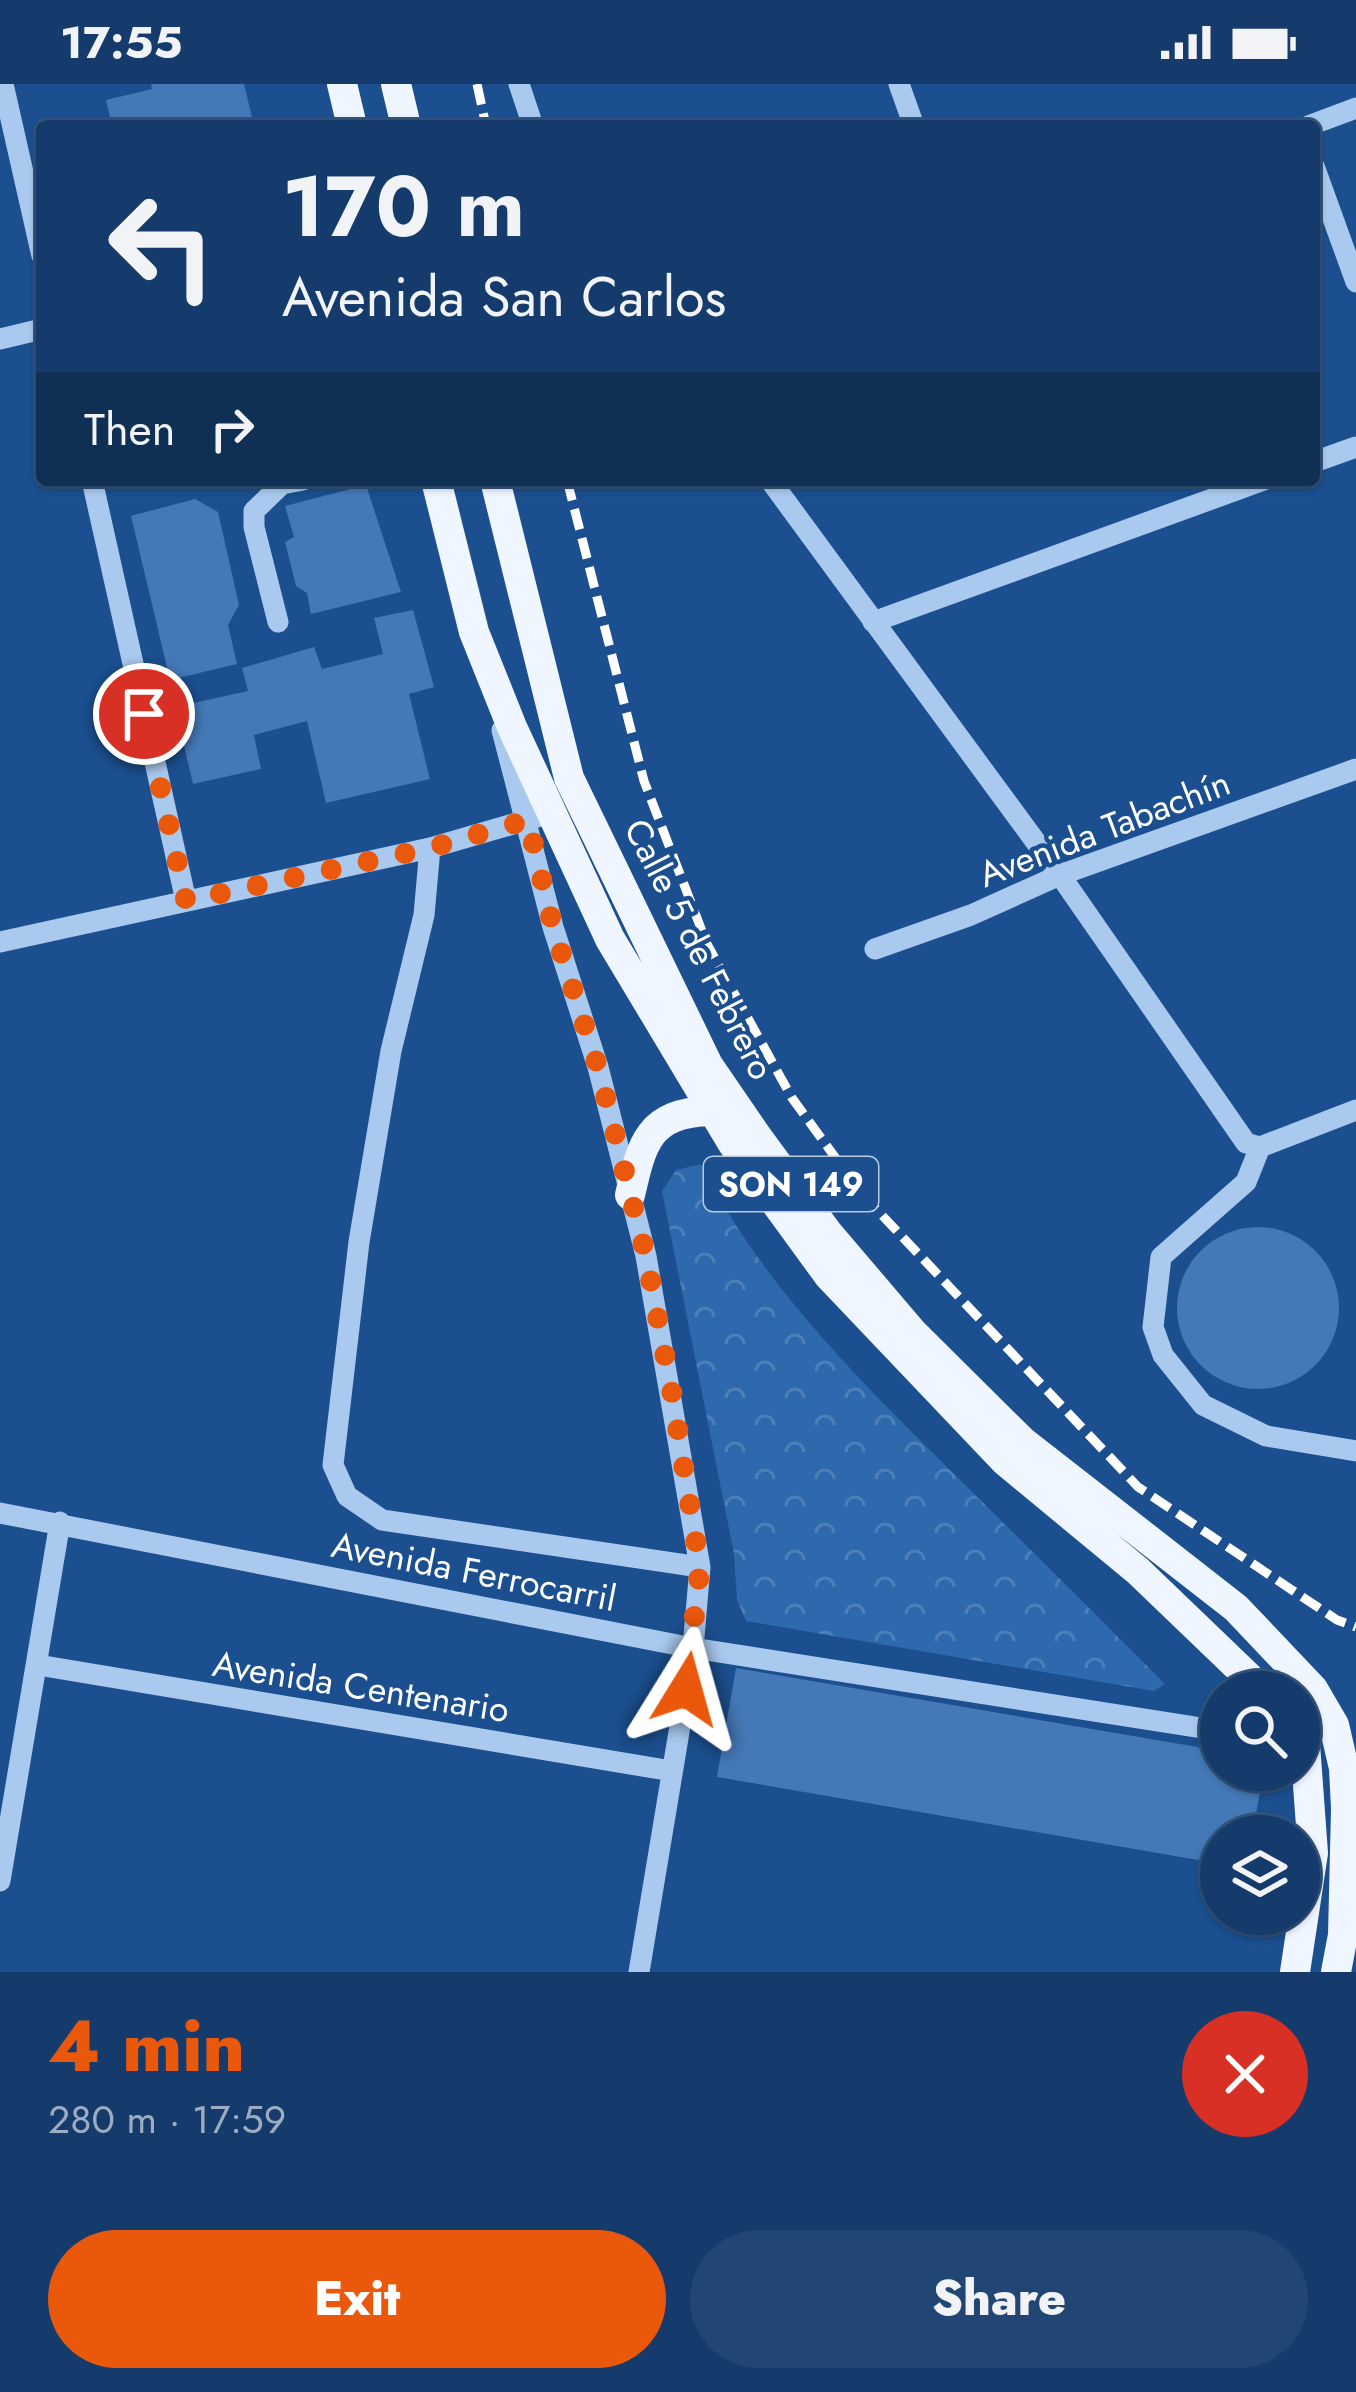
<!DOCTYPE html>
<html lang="en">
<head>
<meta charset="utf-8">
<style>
	:root { --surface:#143b6b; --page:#214673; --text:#f1f3f6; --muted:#9dadc1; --line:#33557e; --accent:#ea580c }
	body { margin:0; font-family:Jost,sans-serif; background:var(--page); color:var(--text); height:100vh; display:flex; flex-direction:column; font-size:45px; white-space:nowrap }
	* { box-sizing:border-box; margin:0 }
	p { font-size:39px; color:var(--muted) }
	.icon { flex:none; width:66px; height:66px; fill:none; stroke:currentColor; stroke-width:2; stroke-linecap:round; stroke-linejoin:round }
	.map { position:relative; height:1888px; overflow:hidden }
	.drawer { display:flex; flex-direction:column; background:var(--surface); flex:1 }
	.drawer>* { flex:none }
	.hud { position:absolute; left:36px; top:36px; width:1284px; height:366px; border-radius:12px; box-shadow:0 3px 9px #0004,0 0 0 3px var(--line); background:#143b6b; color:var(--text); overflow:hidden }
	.buttons { position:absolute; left:1200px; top:1587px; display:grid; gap:24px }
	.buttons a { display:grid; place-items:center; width:120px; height:120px; border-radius:50%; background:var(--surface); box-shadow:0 3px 9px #0004,0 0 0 3px var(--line); font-size:60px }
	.pin { position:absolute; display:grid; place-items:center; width:102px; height:102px; color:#fff; margin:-51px; border:6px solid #fff; border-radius:50%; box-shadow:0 3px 12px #0007 }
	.me { position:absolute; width:132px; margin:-66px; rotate:8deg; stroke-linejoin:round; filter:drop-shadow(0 0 9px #0008) }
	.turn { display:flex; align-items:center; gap:42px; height:252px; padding:0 48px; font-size:54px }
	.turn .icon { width:156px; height:156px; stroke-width:2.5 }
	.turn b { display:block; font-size:84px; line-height:102px }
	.then { display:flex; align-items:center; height:114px; padding:0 48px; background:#0003; gap:24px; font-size:45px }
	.round { display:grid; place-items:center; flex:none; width:126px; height:126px; border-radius:63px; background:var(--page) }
	.headline { display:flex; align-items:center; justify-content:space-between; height:204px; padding:0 48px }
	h1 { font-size:72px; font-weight:800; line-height:90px; color:var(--accent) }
	.primary-button { display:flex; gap:24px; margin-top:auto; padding:24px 48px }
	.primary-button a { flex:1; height:138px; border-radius:72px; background:var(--accent); color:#fff; font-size:48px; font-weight:800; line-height:138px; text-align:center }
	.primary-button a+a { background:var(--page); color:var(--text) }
	.status { display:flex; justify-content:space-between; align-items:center; height:84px; padding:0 60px; background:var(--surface); direction:ltr }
	.status svg { height:33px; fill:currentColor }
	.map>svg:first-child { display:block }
	.park { fill:url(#park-crowns) }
	.building { fill:#4478b7 }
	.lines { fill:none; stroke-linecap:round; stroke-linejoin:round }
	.minor { stroke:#a9c9ee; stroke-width:21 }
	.major { stroke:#f0f6ff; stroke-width:30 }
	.rail { stroke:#fff; stroke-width:9; stroke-dasharray:21 9; stroke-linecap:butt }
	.route { stroke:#ea580c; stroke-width:21; stroke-dasharray:0 37.8 }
	.labels { text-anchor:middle; stroke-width:9; stroke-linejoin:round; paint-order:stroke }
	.shield { fill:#1b4f8f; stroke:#bbcadd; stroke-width:3 }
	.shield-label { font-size:33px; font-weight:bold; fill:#fff }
	.street-label { font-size:36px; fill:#fff; stroke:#1b4f8f }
</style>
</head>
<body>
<div class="status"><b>17:55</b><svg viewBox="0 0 49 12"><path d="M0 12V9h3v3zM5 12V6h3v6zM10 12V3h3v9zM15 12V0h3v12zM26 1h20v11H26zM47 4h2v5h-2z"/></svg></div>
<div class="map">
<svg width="1356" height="1888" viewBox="0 0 1356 1888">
	<defs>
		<pattern id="park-crowns" width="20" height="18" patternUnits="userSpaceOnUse" patternTransform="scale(3)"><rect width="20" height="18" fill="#2e69ad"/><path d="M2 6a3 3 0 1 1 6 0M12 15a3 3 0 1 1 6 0" fill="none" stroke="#4d80b9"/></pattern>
	</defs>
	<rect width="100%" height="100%" fill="#1b4f8f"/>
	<!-- park -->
	<path class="park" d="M701 1080C760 1199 862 1299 956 1392 1026 1461 1095 1530 1165 1600L1154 1607 746 1537 737 1516 734 1470 662 1107 676 1086Z"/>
	<!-- building -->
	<path class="building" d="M151 0H244L253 37 232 42H112L106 16 152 5Z
		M366 401 401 508 311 530 307 509 296 502 285 458 294 453 285 422Z
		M195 415 218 428 239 521 228 541 237 580 170 596 131 432Z
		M413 526 434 603 409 610 430 695 326 719 307 637 254 651 261 685 193 700 175 623 248 607 242 584 314 563 322 585 383 570 374 534Z
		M1177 1224a81 81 0 1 1 162 0a81 81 0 1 1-162 0Z
		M736 1584 1221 1667V1686H1264L1252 1752H1221V1780L717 1693Z"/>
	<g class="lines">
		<!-- minor -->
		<path class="minor" d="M3 0 42 172
			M519 0 533 42
			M899 0 914 42
			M1308 42 1356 24
			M1314 82 1356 198
			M0 255 42 245
			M1314 378 1356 363
			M92 396 186 817
			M770 396 1060 791 1246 1059 1260 1063
			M278 538 254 443V427L282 400 303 396
			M873 538 1264 396
			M502 646 553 843 598 983 646 1172 700 1483 693 1564 639 1888
			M430 764 424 831 391 967 359 1158 333 1381 347 1412 382 1436 700 1483
			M0 858 430 764 541 732
			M875 865 971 831 1060 791 1356 685
			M1260 1063 1246 1098 1161 1173 1153 1243 1163 1271 1203 1321 1266 1352 1356 1367
			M1260 1063 1356 1026
			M0 1429 693 1564 1221 1647
			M38 1581 672 1687
			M0 1797 60 1438"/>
		<!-- major -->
		<path class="major" d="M342 0 352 42
			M396 0 406 42
			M436 396 474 548 512 643 610 855 733 1060 829 1192 1005 1377 1138 1487 1264 1608
			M495 396 569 694 708 981 758 1054 827 1148 913 1249 1022 1357 1236 1524 1313 1605 1334 1641 1344 1684 1346 1725 1343 1851 1336 1888
			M630 1111C642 1058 649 1029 710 1027
			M1295 1888 1313 1769 1305 1660 1299 1652"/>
		<!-- rail -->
		<path class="rail" d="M477 0 486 42
			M567 396 644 697 707 860 792 1014 861 1109 1138 1403 1337 1536 1356 1543"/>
	</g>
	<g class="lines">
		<!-- route -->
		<path class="route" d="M144 630 186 817 430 764 528 736 553 843 598 983 646 1172 672 1309 700 1484 686 1605"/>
	</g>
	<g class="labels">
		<!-- shield labels -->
		<rect class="shield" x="704" y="1073" width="174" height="54" rx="9"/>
		<g class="shield-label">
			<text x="791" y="1112">SON 149</text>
		</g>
		<!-- street labels -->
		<g class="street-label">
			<text transform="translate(1104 744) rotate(-21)" y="13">Avenida Tabachín</text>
			<text transform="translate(700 865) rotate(63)" y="13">Calle 5 de Febrero</text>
			<text transform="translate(474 1487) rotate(11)" y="13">Avenida Ferrocarril</text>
			<text transform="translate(361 1602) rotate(9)" y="13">Avenida Centenario</text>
		</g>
	</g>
</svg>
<div class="buttons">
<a><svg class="icon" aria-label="search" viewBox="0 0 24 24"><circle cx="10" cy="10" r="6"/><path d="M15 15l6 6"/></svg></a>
<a><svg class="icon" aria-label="layers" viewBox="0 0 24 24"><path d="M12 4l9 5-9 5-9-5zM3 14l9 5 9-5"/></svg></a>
</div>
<div class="pin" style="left:144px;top:630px;background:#d93025"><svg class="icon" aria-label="arrive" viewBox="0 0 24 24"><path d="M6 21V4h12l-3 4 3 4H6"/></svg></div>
<svg class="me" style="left:686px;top:1605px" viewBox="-20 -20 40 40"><path d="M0-17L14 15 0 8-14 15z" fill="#ea580c" stroke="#fff" stroke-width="4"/></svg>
<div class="hud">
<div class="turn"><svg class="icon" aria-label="left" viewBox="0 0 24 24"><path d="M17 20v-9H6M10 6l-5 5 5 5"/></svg><div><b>170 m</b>Avenida San Carlos</div></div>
<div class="then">Then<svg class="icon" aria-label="right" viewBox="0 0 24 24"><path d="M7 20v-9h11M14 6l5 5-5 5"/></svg></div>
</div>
</div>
<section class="drawer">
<div class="headline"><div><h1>4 min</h1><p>280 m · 17:59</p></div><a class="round" style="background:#d93025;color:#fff"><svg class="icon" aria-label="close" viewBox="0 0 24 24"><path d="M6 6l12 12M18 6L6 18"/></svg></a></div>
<div class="primary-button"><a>Exit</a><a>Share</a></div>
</section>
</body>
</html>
